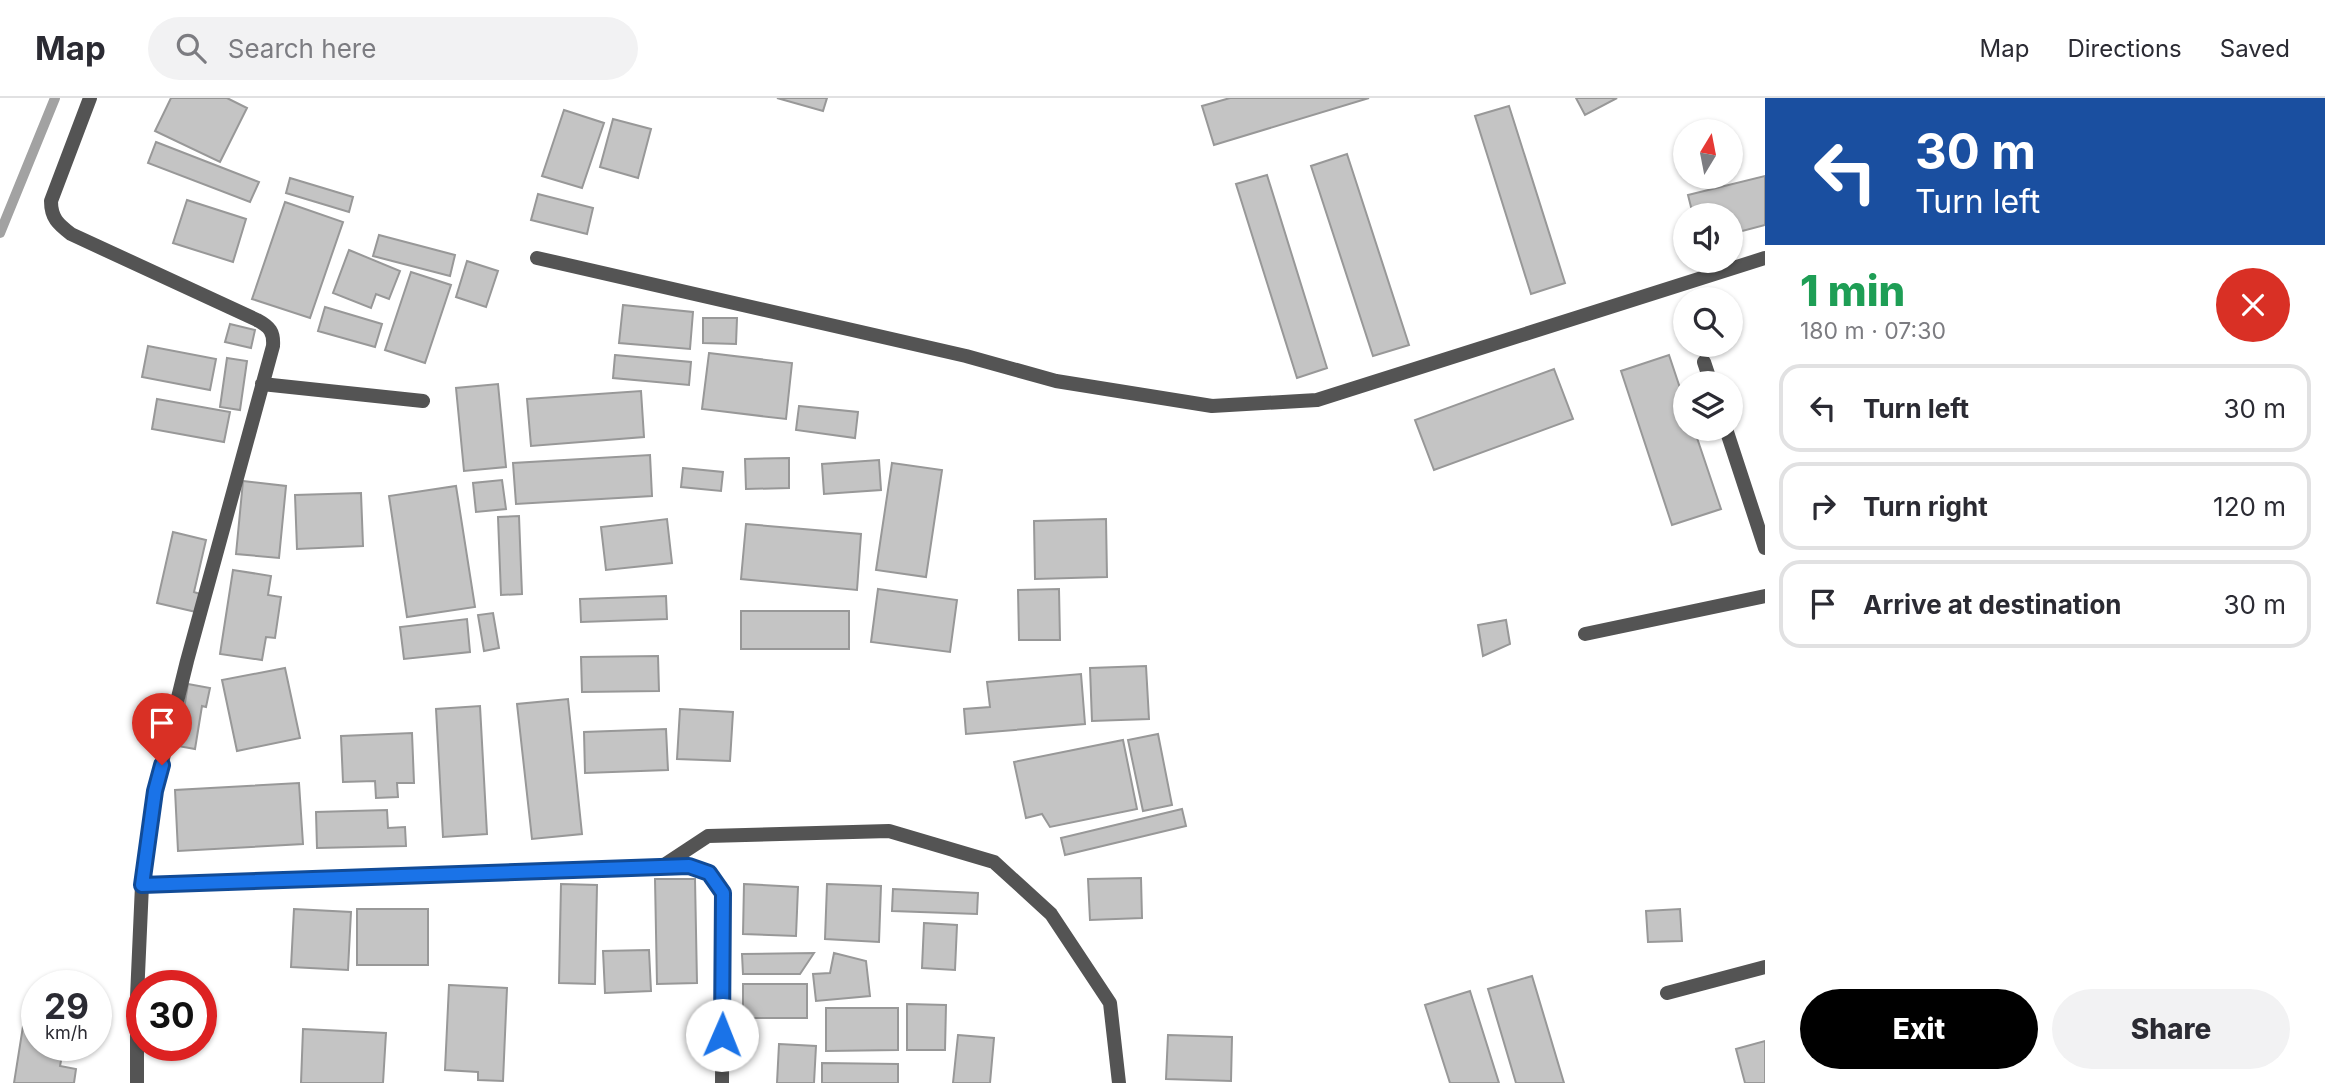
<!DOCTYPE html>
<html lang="en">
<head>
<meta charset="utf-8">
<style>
	:root { --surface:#fff; --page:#f2f2f3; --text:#2b2b33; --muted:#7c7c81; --line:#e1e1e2; --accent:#000 }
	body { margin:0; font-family:Inter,sans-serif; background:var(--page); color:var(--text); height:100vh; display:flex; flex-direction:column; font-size:26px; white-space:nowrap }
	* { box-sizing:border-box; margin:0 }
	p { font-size:23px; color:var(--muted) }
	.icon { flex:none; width:38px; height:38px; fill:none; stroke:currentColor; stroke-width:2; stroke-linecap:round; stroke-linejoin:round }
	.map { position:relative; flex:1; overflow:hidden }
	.panel { display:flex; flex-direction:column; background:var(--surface); width:560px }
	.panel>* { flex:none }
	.hud { background:#1a4fa0; color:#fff; overflow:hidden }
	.needle { width:46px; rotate:10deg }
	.fabs { position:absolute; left:1673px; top:21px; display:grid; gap:14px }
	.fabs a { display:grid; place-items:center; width:70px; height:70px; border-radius:50%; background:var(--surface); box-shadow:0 2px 5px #0004; font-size:35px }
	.speed { position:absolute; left:21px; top:872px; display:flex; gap:14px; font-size:35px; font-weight:700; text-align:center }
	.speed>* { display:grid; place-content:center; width:91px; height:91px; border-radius:50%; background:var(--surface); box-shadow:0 2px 5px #0004; line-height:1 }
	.speed small { font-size:18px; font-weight:400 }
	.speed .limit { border:10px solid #d22; background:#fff; color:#111 }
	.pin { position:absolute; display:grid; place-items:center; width:60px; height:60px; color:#fff; margin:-72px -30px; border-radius:50% 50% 50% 0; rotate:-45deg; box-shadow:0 0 7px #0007 }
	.pin .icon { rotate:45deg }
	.me { position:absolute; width:77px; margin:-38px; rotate:1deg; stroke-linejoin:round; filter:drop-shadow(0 0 5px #0008) }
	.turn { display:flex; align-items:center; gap:24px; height:147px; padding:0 35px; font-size:32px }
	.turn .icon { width:91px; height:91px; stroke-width:2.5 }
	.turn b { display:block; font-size:49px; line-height:60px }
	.round { display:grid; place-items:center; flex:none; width:74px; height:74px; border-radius:37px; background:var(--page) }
	.overview { display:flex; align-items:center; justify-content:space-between; height:119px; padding:0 35px }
	h1 { font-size:42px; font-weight:800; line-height:52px; color:#1e9e55 }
	.cta { display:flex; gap:14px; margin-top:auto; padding:14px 35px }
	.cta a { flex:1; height:80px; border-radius:42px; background:var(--accent); color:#fff; font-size:28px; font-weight:800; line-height:80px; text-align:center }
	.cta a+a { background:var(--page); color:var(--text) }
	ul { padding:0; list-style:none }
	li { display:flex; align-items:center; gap:21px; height:88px; margin:0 14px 10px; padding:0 21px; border:4px solid var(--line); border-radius:21px }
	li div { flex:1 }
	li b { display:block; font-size:26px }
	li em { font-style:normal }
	header { display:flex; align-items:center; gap:42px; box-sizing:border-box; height:98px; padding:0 35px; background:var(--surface); border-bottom:2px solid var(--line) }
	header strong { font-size:33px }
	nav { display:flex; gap:38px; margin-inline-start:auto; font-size:24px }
	.search { width:490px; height:63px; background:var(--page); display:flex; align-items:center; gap:18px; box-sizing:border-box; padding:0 24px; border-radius:38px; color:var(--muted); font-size:26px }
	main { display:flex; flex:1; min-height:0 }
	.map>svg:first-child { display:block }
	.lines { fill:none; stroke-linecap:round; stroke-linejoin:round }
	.stream { stroke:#a2a2a2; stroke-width:10 }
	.building { fill:#c4c4c4; stroke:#989898; stroke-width:2 }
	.street { stroke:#545454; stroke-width:14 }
	.route-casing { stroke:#114b97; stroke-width:18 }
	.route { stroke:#1a73e8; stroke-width:12 }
</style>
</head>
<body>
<header>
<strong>Map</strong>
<div class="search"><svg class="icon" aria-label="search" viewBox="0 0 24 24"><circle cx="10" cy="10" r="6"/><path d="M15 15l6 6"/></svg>Search here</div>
<nav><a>Map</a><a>Directions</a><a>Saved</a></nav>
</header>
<main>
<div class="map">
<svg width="1765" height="985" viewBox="0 0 1765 985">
	<rect width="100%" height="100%" fill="#fff"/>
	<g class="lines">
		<!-- stream -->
		<path class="stream" d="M0 135 55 0"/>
	</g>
	<!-- building -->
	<path class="building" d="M171 0H227L247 10 220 64 155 33Z
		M777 0H827L823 13Z
		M1230 0H1369L1214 47 1202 8Z
		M1576 0H1617L1585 17Z
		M1509 8 1565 185 1531 196 1475 18Z
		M564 12 604 25 582 90 542 78Z
		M613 21 651 31 638 80 600 69Z
		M156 44 259 84 250 104 148 65Z
		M1347 56 1409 247 1373 258 1311 68Z
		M1267 77 1327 270 1297 280 1236 86Z
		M1765 78V127L1731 136V117H1693L1688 97Z
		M290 80 353 99 349 114 286 95Z
		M538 96 593 110 587 136 531 122Z
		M187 102 246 121 233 164 173 145Z
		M285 104 343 124 310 220 252 201Z
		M379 137 455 157 450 178 373 158Z
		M349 152 400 173 389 201 376 196 371 210 333 195Z
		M467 163 498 173 486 209 456 199Z
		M411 174 451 187 425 265 385 252Z
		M623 207 693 214 690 251 619 245Z
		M325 209 382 226 375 249 318 233Z
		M703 220H737L736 246 703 245Z
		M230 226 255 232 251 250 225 244Z
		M148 248 216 261 210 292 142 279Z
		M709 255 792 265 786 321 702 311Z
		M615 257 691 264 689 287 613 280Z
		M1669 257 1685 305V331H1694L1721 411 1672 427 1621 273Z
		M227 260 247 263 240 312 220 309Z
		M1554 271 1573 321 1434 372 1415 322Z
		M498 286 506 369 464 373 456 290Z
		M641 293 644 339 531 348 527 301Z
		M157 301 230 314 224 344 152 331Z
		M799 308 858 314 855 340 796 332Z
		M650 357 652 398 516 406 513 365Z
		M789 360V390L746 391 745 361Z
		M879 362 881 392 824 396 822 366Z
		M892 365 942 372 926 479 876 472Z
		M683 370 723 374 721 393 681 389Z
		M502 382 506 411 476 414 473 385Z
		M243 383 286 388 279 460 236 456Z
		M456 388 475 509 407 519 389 398Z
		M361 395 363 448 297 451 295 397Z
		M519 418 522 496 501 497 498 419Z
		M667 421 672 465 606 472 601 429Z
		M1106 421 1107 479 1035 481 1034 423Z
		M746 426 861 436 857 492 741 481Z
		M173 434 206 442 194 494 200 496 196 514 157 505Z
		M233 472 271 478 268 497 281 499 275 540 266 539 262 562 220 556Z
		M878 491 957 502 950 554 871 544Z
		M1059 491 1060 542H1019L1018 492Z
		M666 498 667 521 581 524 580 501Z
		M741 513H849V551H741Z
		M493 515 499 550 484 553 478 517Z
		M467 521 470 554 404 561 400 529Z
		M1506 522 1510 546 1483 558 1478 527Z
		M658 558 659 593 582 594 581 559Z
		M1146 568 1149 621 1092 623 1090 570Z
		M285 570 300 640 237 653 222 582Z
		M1081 576 1085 626 966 636 964 611 990 609 987 584Z
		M188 586 210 590 206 609 202 608 195 651 178 648Z
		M568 601 582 736 532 741 517 606Z
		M480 608 487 736 443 739 436 611Z
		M680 611 733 614 730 663 677 661Z
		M666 631 668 672 585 675 584 634Z
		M412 635 414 685H397L398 699 376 700 375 683 343 684 341 638Z
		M1158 636 1172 707 1143 713 1128 642Z
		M1123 642 1137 711 1050 729 1042 716 1026 720 1014 664Z
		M299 685 303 746 178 753 175 692Z
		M1182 711 1186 728 1065 757 1061 740Z
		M387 712 388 730 405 729 406 748 317 750 316 714Z
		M1141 780 1142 820 1090 822 1088 781Z
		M655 781H695L697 885 657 886Z
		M561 786 597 787 595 886 559 885Z
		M744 786 798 789 796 838 743 836Z
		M827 786 881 788 879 844 825 841Z
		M893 791 978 795 977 816 892 813Z
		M294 811 351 814 348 872 291 869Z
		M357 811H428V867H357Z
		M1680 811 1682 843 1648 844 1646 813Z
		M924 825 957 827 955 872 922 870Z
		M649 852 651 893 605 895 603 853Z
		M814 855 800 876H743L742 856Z
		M834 855 866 863 870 898 816 903 813 876 830 875Z
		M1532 878 1564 985H1516L1488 891Z
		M743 886H807V920H743Z
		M449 887 507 890 503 983 478 982V974L445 972Z
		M1470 893 1499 985H1450L1425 907Z
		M907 906 946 907 945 952H907Z
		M826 910H898V952L826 953Z
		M24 922 37 924V947H64L60 968 76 971 74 985H14Z
		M303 931 386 935 383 985H301Z
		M958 937 994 940 990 985H953Z
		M1168 937 1232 939 1231 983 1166 981Z
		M1765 943V985H1745L1736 951Z
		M779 946 816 948 814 985H777Z
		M822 965 898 966V985H822Z"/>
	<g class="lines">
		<!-- street -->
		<path class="street" d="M90 0 51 103C51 120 58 126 71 136L257 222C270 229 274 234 273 248L187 563 155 693 142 787 137 899V985
			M537 160 966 258 1056 283 1212 308 1317 302 1765 160
			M1704 264 1711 285
			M262 286 423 303
			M1726 331 1765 450
			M1585 536 1765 498
			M661 769 708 738 889 733 994 764 1051 816 1110 905 1119 985
			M142 787 689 768 709 775 723 795 722 985
			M1667 895 1765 869"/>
	</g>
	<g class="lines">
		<!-- route casing -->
		<g class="route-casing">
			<path id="route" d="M162 667 155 693 142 787 689 768 709 775 723 795 722 937"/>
		</g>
		<!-- route -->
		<use href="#route" class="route"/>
	</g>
</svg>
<div class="fabs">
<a><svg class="needle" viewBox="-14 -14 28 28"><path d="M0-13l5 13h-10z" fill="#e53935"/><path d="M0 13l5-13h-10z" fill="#7c7c81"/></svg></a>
<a><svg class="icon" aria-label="sound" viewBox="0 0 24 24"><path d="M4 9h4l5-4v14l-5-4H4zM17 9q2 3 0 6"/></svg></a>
<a><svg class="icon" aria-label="search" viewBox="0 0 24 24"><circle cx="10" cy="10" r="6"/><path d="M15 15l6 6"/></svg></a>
<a><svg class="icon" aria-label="layers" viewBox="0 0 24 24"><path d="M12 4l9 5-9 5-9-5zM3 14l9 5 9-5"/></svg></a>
</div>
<div class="speed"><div>29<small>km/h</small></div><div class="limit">30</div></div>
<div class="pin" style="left:162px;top:667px;background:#d93025"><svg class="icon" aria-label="arrive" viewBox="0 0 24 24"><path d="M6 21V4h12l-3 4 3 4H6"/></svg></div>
<svg class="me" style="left:722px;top:937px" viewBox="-20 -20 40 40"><circle r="19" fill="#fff"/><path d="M0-13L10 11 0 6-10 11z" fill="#1a73e8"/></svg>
</div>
<section class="panel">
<div class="hud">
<div class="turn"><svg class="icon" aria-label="left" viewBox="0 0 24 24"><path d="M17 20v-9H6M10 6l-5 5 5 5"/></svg><div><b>30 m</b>Turn left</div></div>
</div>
<div class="overview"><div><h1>1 min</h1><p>180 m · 07:30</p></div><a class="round" style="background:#d93025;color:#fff"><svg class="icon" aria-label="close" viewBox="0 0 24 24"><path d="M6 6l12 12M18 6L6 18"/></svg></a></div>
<ul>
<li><svg class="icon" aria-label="left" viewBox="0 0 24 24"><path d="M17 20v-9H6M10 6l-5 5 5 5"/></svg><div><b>Turn left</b></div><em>30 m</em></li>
<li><svg class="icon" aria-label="right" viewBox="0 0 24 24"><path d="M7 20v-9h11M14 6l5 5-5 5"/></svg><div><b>Turn right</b></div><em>120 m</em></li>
<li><svg class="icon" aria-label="arrive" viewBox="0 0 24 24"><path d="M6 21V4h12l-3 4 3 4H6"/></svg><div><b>Arrive at destination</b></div><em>30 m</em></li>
</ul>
<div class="cta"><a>Exit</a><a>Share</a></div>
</section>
</main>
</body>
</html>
